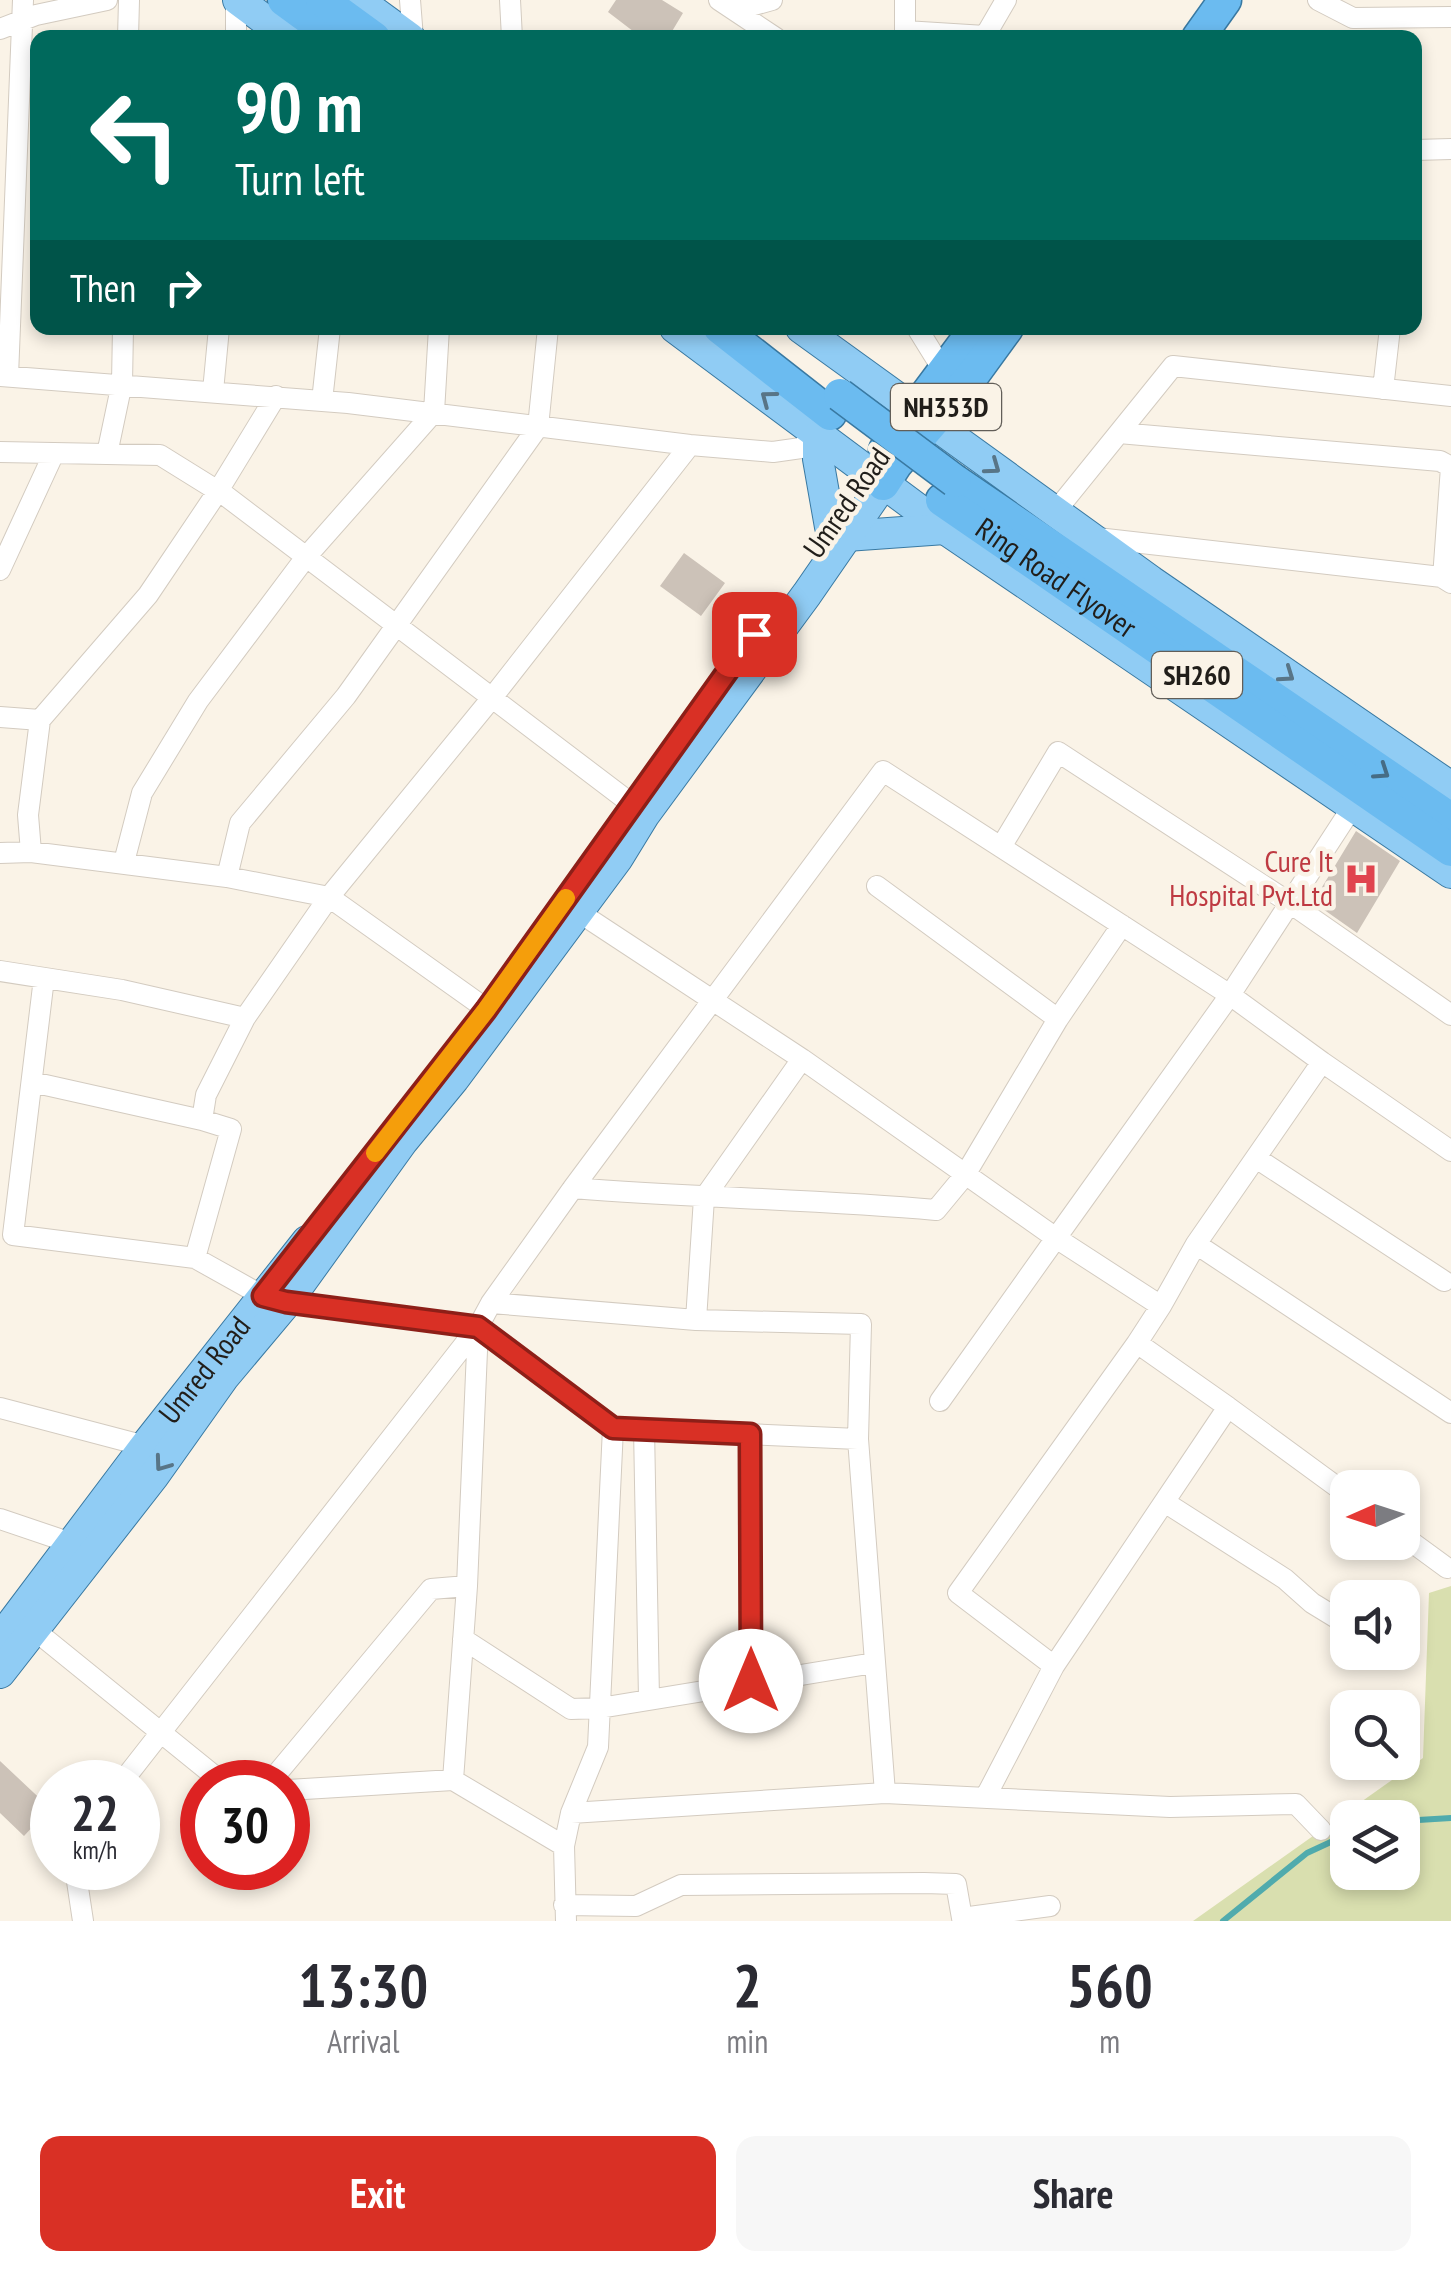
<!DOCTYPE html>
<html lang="en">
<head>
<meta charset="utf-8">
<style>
	:root { --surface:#fff; --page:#f7f7f7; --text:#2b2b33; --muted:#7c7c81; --accent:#d93025 }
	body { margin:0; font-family:"PT Sans Narrow",sans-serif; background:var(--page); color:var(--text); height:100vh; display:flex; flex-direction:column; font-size:38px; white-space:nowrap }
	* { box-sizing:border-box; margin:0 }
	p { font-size:32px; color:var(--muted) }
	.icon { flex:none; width:55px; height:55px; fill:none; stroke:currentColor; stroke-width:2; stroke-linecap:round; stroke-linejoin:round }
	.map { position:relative; height:1921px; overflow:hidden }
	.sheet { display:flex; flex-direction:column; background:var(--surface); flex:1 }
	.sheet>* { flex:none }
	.hud { position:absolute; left:30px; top:30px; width:1392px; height:305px; border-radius:20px; box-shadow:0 5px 15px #0003; background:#00695c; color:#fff; overflow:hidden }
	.needle { width:65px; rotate:267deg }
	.tools { position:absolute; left:1330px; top:1470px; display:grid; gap:20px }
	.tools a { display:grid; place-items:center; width:90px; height:90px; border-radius:20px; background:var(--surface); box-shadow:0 5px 15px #0003; font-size:50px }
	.speed { position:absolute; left:30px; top:1760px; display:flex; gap:20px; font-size:50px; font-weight:700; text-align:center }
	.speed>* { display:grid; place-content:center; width:130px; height:130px; border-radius:50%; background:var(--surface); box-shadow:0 5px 15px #0003; line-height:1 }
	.speed small { font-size:25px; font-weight:400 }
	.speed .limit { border:15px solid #d22; background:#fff; color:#111 }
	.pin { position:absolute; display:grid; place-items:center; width:85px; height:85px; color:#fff; margin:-42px; border-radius:20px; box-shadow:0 5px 15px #0006 }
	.me { position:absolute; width:110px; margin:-55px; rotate:0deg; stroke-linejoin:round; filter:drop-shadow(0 0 8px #0008) }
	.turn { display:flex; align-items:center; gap:35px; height:210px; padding:0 40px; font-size:45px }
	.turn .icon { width:130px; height:130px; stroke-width:2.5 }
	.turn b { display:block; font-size:70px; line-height:85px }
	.then { display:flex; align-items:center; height:95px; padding:0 40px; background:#0003; gap:20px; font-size:38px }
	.eta { display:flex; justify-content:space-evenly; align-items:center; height:170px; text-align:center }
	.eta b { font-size:60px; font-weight:700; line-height:70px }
	.primary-button { display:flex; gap:20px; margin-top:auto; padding:20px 40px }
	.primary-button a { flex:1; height:115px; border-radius:20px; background:var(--accent); color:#fff; font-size:40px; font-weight:700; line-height:115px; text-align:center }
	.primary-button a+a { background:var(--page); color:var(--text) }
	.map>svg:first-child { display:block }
	.green { fill:#d9dfaf; fill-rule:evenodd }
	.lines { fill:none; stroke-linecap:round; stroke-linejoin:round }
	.stream { stroke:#50abad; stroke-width:6 }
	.building { fill:#ccc2b8 }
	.minor-casing { stroke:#d3cbc0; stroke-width:22 }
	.primary-casing { stroke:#3979a2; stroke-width:32 }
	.trunk-casing { stroke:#3979a2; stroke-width:35 }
	.minor { stroke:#fff; stroke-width:20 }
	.primary { stroke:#90ccf4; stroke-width:30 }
	.trunk { stroke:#6bbbf0; stroke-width:32 }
	.trunk-bridge-casing { stroke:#3979a2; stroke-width:35; stroke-linecap:butt }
	.trunk-bridge { stroke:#6bbbf0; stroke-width:32 }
	.oneway { stroke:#587587 }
	.oneway2 { stroke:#466c85 }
	.route-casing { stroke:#8d1f18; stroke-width:25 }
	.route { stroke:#d93025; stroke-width:18 }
	.slow { stroke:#f59e0b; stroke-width:18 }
	.labels { text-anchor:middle; stroke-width:9; stroke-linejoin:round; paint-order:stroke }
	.shield { fill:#faf3e7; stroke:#625e58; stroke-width:2.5 }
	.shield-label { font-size:28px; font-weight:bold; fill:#211e1a }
	.street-label { font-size:30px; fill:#211e1a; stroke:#faf3e7 }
	.health-label { font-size:30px; fill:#be3a42; stroke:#faf3e7; text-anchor:end }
</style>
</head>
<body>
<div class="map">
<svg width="1451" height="1921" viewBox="0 0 1451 1921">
	<rect width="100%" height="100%" fill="#faf3e7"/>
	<!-- green -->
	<path class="green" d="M1451 1586V1921H1193L1423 1758 1429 1593ZM1348 1818H1402V1872H1348Z"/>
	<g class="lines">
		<!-- stream -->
		<path class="stream" d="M1402 1821 1451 1818
			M1223 1921 1307 1853 1348 1834"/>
	</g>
	<!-- building -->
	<path class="building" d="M616 0H662L683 13 668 38H642L608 12Z
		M684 553 725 583 701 616 660 586Z
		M1356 831 1400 861 1357 933 1313 902Z
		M0 1761 50 1808 24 1836 0 1813Z"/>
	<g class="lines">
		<!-- minor casing -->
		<g class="minor-casing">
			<path id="minor" d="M236 0V38
				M410 0 413 38
				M510 0 512 38
				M719 0 776 38
				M905 0V38
				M1318 0 1353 18 1451 17
				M736 10 772 0
				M0 29 36 15 107 0
				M905 31 985 36 1006 0
				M128 38 129 0
				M1415 150 1451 149
				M917 328 943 370
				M0 376 348 403 690 445 773 452 801 448 821 429
				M8 376 23 0
				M1383 389 1390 328
				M213 391 219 328
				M322 401 330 328
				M1119 433 1440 461 1451 467 1443 578 1451 583
				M0 452 160 455 226 496 645 814
				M107 454 122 383 123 328
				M1055 512 1173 366 1451 396
				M1097 538 1451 578
				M0 570 54 453
				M0 717 40 720 28 815 31 852 227 877 329 897 499 1018
				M40 720 148 595 218 491 276 396
				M1001 847 1058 752 1290 903 1451 1015
				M0 853 31 852
				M124 862 142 793 198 701 306 557 434 412 439 328
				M227 877 240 823 346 696 538 427 548 328
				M877 886 1058 1019
				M577 911 802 1059 1056 1238 1230 995 1322 1062 1196 1244 1161 1306
				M0 971 122 990 245 1018 329 897 491 699 690 445
				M44 978 13 1235 195 1258 263 1296 287 1302 478 1327 613 1428 598 1747 571 1813 564 1846 566 1921
				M1322 1062 1451 1151
				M32 1082 202 1120
				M1256 1158 1444 1281
				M573 1188C694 1198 815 1199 936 1210L965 1175 1058 1019 1122 925
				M1196 1244 1451 1413
				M195 1258 231 1129 202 1120 206 1095 245 1018
				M491 1303 696 1320 861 1324 858 1439 885 1793 571 1813
				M696 1320 704 1198 802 1059
				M940 1401 1056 1238 1161 1306 1137 1343 1228 1407 1054 1666 985 1798
				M1228 1407 1348 1495
				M0 1408 145 1446
				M613 1428 858 1439
				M644 1428 649 1699
				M750 1434 751 1681
				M1166 1503 1285 1579 1312 1603 1348 1625
				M0 1519 83 1547
				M1402 1535 1447 1568
				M27 1624 222 1782
				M463 1639 571 1709 600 1708 874 1663
				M1054 1666 958 1593 1137 1343
				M453 1780 564 1846
				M122 1782 478 1327 491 1303 573 1188 883 771 1230 995 1353 806
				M270 1782 431 1589 467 1586 478 1327
				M288 1790 453 1780 467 1586
				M885 1793 1170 1807 1296 1804 1321 1830
				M75 1868 83 1921
				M564 1905 636 1906 681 1885 924 1883 956 1884 962 1918 1050 1906"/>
		</g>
		<!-- primary casing -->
		<g class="primary-casing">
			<g id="primary">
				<path d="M238 0 289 38"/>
				<path d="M358 0 410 38"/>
				<path d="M675 328 945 529 1451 873"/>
				<path d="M801 328 1151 581 1451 787"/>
				<path d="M818 436V459L830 527"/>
				<path d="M846 536 945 529"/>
				<path id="s1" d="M0 1639 145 1446 307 1241"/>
				<path d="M0 1673 153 1477 224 1377 287 1302 403 1141 454 1079 618 858 645 814 807 594 883 484"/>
			</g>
		</g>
		<!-- trunk casing -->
		<g class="trunk-casing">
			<g id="trunk">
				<path d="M284 0 336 38"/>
				<path d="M322 0 374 38"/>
				<path d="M1198 38 1225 0"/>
				<path d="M720 328 830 414"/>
				<path d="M885 450 976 328"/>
				<path d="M955 481 1451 819"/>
				<path d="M883 484 896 464 972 376 1007 328"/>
				<path id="s2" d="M942 500 1451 850"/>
			</g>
		</g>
		<!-- minor -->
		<use href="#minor" class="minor"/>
		<!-- primary -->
		<use href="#primary" class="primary"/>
		<!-- trunk -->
		<use href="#trunk" class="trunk"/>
		<!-- trunk-bridge casing -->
		<g class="trunk-bridge-casing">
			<path id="trunk-bridge" d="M840 395 955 481"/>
		</g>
		<!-- trunk-bridge -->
		<use href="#trunk-bridge" class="trunk-bridge"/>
	</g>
	<!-- one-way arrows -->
	<defs><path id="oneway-chevron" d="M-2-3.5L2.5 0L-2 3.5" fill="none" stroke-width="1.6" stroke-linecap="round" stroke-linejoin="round" transform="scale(2.5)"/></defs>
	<g class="oneway">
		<use href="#oneway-chevron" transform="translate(768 398) rotate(-143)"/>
		<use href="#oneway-chevron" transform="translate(993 467) rotate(36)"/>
		<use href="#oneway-chevron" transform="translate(1287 675) rotate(35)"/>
		<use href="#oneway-chevron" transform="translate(162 1464) rotate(126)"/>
	</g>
	<use class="oneway2" href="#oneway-chevron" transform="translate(1382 772) rotate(34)"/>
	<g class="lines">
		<!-- route casing -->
		<g class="route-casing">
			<path id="route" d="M751 1681 750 1434 613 1428 478 1327 286 1302 263 1296 486 1010 754 634"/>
		</g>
		<!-- route -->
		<use href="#route" class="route"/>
		<!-- slow -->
		<path class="slow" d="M375 1153 486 1010 566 898"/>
	</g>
	<!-- icons -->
	<defs>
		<g id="hospital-bare" transform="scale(2.7)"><path d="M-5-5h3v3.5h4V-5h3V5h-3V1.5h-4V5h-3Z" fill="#e0444e" stroke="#faf3e7" stroke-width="2.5" paint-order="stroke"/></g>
	</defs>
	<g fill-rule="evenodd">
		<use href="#hospital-bare" x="1361" y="879"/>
	</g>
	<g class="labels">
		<!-- shield labels -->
		<g class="shield">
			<rect x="891" y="384" width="110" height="46" rx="8"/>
			<rect x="1152" y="652" width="90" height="46" rx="8"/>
		</g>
		<g class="shield-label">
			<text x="946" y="417">NH353D</text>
			<text x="1197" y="685">SH260</text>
		</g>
		<!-- street labels -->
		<g class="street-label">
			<text transform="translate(847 503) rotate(-55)" y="10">Umred Road</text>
			<text dy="10" stroke="none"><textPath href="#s2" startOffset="138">Ring Road Flyover</textPath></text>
			<text dy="10" stroke="none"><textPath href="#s1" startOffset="338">Umred Road</textPath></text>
		</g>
		<!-- health labels -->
		<g class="health-label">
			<text x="1333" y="872">Cure It<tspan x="1333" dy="34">Hospital Pvt.Ltd</tspan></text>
		</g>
	</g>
</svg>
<div class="tools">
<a><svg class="needle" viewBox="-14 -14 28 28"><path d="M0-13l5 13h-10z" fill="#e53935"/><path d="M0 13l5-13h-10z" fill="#7c7c81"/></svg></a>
<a><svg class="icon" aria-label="sound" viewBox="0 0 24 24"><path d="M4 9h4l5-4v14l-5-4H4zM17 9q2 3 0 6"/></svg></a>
<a><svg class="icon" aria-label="search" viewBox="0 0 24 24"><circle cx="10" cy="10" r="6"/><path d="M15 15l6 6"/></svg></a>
<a><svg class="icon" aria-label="layers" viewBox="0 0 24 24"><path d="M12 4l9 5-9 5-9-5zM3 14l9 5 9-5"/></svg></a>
</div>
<div class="speed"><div>22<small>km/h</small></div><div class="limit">30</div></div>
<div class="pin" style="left:754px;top:634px;background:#d93025"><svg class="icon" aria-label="arrive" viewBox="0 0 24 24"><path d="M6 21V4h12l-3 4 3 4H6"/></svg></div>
<svg class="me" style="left:751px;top:1681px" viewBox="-20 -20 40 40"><circle r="19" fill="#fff"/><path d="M0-13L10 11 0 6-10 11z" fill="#d93025"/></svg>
<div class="hud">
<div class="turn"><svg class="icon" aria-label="left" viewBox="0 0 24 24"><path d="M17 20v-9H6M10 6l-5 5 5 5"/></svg><div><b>90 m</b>Turn left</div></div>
<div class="then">Then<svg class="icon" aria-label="right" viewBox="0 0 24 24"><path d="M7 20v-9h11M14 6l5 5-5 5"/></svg></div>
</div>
</div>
<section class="sheet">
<div class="eta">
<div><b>13:30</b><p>Arrival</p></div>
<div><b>2</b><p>min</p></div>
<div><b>560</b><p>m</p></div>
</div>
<div class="primary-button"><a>Exit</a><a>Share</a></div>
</section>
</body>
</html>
